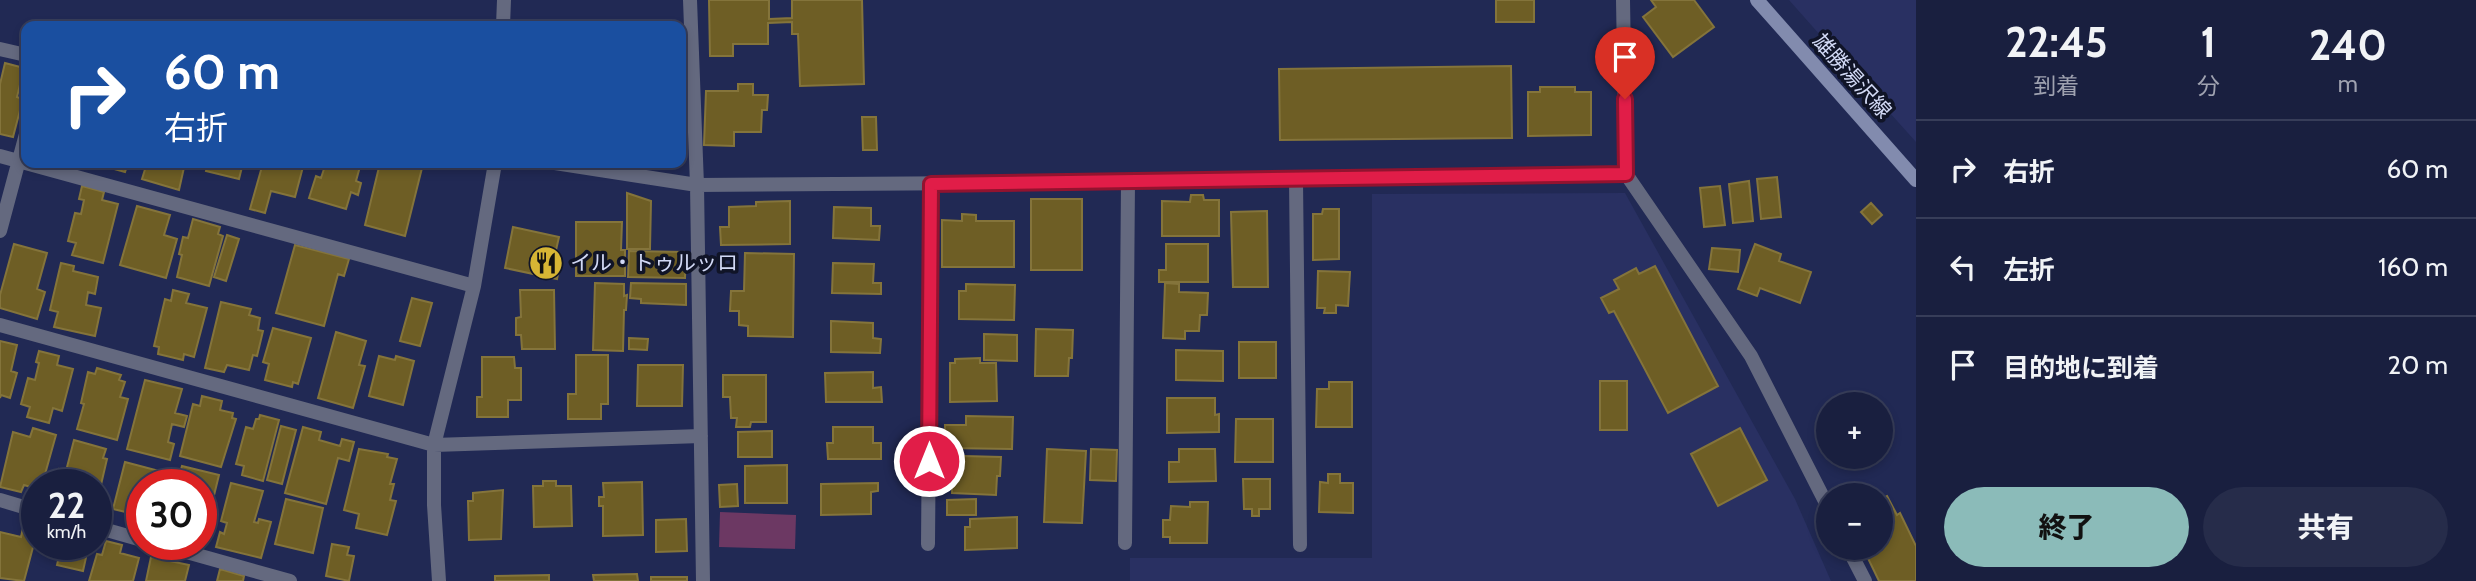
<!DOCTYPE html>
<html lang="ja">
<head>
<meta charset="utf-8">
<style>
	:root { --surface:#191f3f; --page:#262c4a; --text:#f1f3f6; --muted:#9fa2b0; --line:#373d59; --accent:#8bbbb9 }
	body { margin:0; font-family:Cabin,"Noto Sans JP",sans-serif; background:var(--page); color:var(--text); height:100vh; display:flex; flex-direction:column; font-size:26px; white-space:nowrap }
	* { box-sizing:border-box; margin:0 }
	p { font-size:23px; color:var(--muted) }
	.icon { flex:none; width:38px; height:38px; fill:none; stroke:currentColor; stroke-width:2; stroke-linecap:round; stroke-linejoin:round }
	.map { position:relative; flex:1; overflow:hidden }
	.sheet { display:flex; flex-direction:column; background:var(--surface); width:560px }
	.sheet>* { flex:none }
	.top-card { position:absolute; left:21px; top:21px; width:665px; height:147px; border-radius:14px; box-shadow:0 4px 10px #0003,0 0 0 2px var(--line); background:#1a4fa0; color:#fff; overflow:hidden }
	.tools { position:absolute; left:1816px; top:392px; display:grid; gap:14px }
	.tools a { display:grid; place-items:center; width:77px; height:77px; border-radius:50%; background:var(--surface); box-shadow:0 4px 10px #0003,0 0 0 2px var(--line); font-size:35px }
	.speed { position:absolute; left:21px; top:469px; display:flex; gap:14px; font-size:35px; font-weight:700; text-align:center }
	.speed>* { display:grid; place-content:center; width:91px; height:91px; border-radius:50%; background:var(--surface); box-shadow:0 4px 10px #0003,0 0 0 2px var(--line); line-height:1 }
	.speed small { font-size:18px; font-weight:400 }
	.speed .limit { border:10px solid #d22; background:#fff; color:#111 }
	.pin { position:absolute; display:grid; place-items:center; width:60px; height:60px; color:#fff; margin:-72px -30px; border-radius:50% 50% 50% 0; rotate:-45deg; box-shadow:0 0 7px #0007 }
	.pin .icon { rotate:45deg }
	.me { position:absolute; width:77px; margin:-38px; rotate:0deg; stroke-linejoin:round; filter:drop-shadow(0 0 5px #0008) }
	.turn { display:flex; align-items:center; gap:24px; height:147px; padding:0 28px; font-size:32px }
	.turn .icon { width:91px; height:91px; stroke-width:2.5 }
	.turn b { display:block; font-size:49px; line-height:60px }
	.eta { display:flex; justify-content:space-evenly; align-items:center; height:119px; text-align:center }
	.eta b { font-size:42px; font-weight:800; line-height:49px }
	.action { display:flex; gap:14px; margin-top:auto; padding:14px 28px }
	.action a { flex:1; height:80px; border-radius:42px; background:var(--accent); color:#111; font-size:28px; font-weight:800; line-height:80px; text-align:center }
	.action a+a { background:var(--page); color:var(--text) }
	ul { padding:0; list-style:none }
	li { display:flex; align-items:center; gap:21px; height:98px; padding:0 28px; border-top:2px solid var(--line) }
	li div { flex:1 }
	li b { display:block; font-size:26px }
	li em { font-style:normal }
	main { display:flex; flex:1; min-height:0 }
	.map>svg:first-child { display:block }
	.built { fill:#293062 }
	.green { fill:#6c3863 }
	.building { fill:#6e5e25; stroke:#84743b; stroke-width:2 }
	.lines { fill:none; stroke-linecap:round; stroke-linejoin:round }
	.street { stroke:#64697f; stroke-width:14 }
	.secondary { stroke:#828bae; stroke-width:14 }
	.route-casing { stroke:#92132f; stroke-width:18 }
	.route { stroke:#e11d48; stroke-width:12 }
	.labels { text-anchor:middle; stroke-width:7; stroke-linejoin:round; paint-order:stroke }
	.street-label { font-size:21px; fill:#d2d9f5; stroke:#101427 }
	.poi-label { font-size:21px; fill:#d2d9f5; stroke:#101427; text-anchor:start }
</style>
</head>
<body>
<main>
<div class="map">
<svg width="1916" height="581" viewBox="0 0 1916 581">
	<rect width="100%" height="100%" fill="#212954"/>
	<!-- built -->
	<path class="built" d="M1789 0H1916V142L1828 44Z
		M1625 193 1795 499 1831 581H1130V558H1372V194Z"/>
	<!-- green -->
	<path class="green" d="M720 512 796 515 795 549 719 547Z"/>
	<!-- building -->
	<path class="building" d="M709 0H769V19L792 18V0H862L864 84 800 86 798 34H792V22L768 23V44H733V56H710Z
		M1496 0H1534V22H1496Z
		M1651 0H1694L1714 27 1673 57 1643 17 1656 7Z
		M5 63 24 68 17 97 23 99 13 137 0 134V84Z
		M1511 66 1512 138 1280 140 1279 69Z
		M738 84H753V95H768L767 110H762L761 132H734V146L704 145 706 91H738Z
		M1540 87H1575V92H1591V135L1528 136V92H1540Z
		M862 117H876L877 150H863Z
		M93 163H128L125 172Z
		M147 163H185L179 190 142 179Z
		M208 163H243L239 179 206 171Z
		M263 163H304L295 197 271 191 265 213 250 209Z
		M326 163H361L356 181 361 183 358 195 351 192 346 209 309 198 316 176 321 178Z
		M380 163 423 164 405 236 365 225Z
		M1777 177 1781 217 1761 219 1757 179Z
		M1749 181 1753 221 1733 223 1729 184Z
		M82 186 104 192 102 200 118 204 103 263 72 255 76 243 68 241 75 213 81 214 84 200 79 199Z
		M1720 186 1725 225 1704 227 1700 188Z
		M627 193 651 201 650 249H627Z
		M1191 195H1203L1204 200H1219V236H1162V201L1190 202Z
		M1031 199H1082V270H1031Z
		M790 201V244L721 245 720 227H729V207L756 206V202Z
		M1871 203 1882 215 1872 224 1861 212Z
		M137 206 170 215 164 235 177 239 166 278 120 265Z
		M834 207 871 208V226H880L879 240 833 238Z
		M1323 209H1339V259L1313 260V214H1322Z
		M1267 211 1268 287H1233L1231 212Z
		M962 214 976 215V221H1014V267H942V220L962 221Z
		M193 219 220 227 218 234 223 236 209 286 177 277 182 255 179 254 183 237 188 238Z
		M576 222H622L621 250H625V276H576Z
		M513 227 559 237 554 259 561 260 557 279 505 268Z
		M227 235 239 239 226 281 214 277Z
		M14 244 47 253 37 289 45 292 37 319 0 308V295Z
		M1166 244H1208V282H1159V270H1166Z
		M1755 244 1781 254 1779 261 1811 272 1800 303 1760 288 1757 296 1738 289Z
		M295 245 349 259 344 276 338 274 324 326 276 313Z
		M1712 248 1740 250 1738 272 1709 269Z
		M629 251 686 252 685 278 628 277Z
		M745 253 794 254 793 337 748 336V326L739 325V311H730L731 291H744Z
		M61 263 74 266 73 271 98 277 95 294 88 292 86 305 101 308 95 336 54 327 58 312 50 310Z
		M833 263 874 264 873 283H881V294L832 293Z
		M1655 266 1718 386 1668 413 1614 311 1609 313 1601 298 1619 289 1614 280 1636 268 1639 274Z
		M1318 271 1350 272 1348 306 1336 305V313H1324L1325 308H1317Z
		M595 283 624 284V296L627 295 626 310H624L623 351 593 350Z
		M631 283 686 284V305L641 303V299L630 298Z
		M1165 283 1179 284V292L1208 293 1207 315H1200L1199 331H1185V339L1163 338Z
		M966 284 1015 285 1014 320 959 319V291H966Z
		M173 290 189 294 186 303 207 308 194 357 184 354 183 360 158 354 159 347 154 346 165 299 171 301Z
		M520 290H554L555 349H522L521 335H516V318L521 317Z
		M412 298 432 303 420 346 400 341Z
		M221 302 251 309 249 315 260 318 258 330 263 331 257 356 253 355 249 370 227 365 224 372 205 368Z
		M831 321 873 323V338L881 339 880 353 831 352Z
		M273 328 311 338 298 384 293 382 292 387 265 380 269 364 263 362Z
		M1036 329 1073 330 1072 358H1069L1068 376H1035Z
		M336 332 366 341 359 365 365 366 353 408 318 398Z
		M984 334 1017 335V361L984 360Z
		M629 338 648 339 647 350 629 349Z
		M0 341 17 345 11 371 17 373 10 398 1 395 0 398Z
		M1239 342H1276V378H1239Z
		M1176 350 1223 351V381L1176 380Z
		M39 351 59 356 57 365 73 369 62 411 53 408 49 423 27 417 30 407 21 404 28 378 35 380 39 363 36 362Z
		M576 355H608V404H601V419H568V394H576Z
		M379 356 395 360 396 356 414 361 403 405 369 396Z
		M482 357H514L515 368H521V400H508V417H477V397H482Z
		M980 358V363H996L997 401 950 402V363H955V359Z
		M638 365H683L682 406H637Z
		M97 368 121 375 119 380 125 382 120 397 128 399 117 440 77 429 84 404 81 403 88 372 95 374Z
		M873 372V388L881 387 882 402H826L825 373Z
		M723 375H766V422H751L750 427H736L737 418H731L730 397H723Z
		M145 380 182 389 175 413 187 416 184 427 172 424 168 442 174 444 170 460 127 449Z
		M1600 381H1627V430H1600Z
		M1329 382H1352V427H1316L1317 389H1329Z
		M202 396 222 401 220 410 233 413 232 418 236 419 221 467 180 456 193 404 200 406Z
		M1167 398H1215V415L1219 414V432L1167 433Z
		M260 415 279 420 263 481 242 475 244 466 236 464 246 427 253 429 256 419H259Z
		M966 416 1013 417 1012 449 945 448V425H966Z
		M1236 419H1273V462H1235Z
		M281 426 296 430 282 484 267 480Z
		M303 427 321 432 319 440 340 446 342 439 354 442 349 461 338 458 326 504 285 493Z
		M833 427H873V443H881V459H828L827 443H833Z
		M33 428 56 435 42 485H37V489L24 485 21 492 0 487 13 432 30 437Z
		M1740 428 1767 480 1718 506 1691 454Z
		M772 431V457H738V432Z
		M74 440 106 449 103 458 107 459 100 489 96 488V485H55L59 469 66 471Z
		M359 449 388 454 387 457 397 459 390 484H394L390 500 396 501 387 535 356 528 359 514 344 510Z
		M1047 449 1086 451 1082 523 1044 522Z
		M1091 449 1117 450 1116 481 1090 480Z
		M1179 449H1215L1216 481 1169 482V462H1179Z
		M964 456 1001 457 1000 476H997L996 495 952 493V473H963Z
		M125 462 159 471 156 485H142V513L135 511 134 514 113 509Z
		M787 465V503H745V466Z
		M182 466 219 475 206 528 201 526V485H172L175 475 179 476Z
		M1328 474H1340V483H1353V513L1319 512 1320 482 1328 483Z
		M1243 479H1270V509H1259V516H1252V509H1244Z
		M543 481H556V486H571L572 526 534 527 533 486H543Z
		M642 482 643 535 603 536V506H599V497H604L603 483Z
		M231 483 263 491 254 522 258 523 259 519 271 522 261 558 216 547 220 532 224 534 227 523 221 521Z
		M878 483V491L871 492V514L821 515V484Z
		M737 484 738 506 720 507 719 485Z
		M503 490 501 539 469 540 468 501H473V493Z
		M1887 496 1897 515 1900 513 1916 546V581H1879L1863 548H1881V499Z
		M286 499 323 508 313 553 275 544Z
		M976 499V515H947V500Z
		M1190 502H1208L1207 543H1170V537H1163V520H1170L1171 506 1190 507Z
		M1017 517V548L965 550V527H970V519Z
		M25 519 37 522V532L24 581 0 578V532L21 537Z
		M686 519 687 551 656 552V520Z
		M106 541 122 545 120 553 139 558 133 581H89L97 554 102 555Z
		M62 544H89L83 571 57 565Z
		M332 544 349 547 347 555 354 556 349 581 326 576Z
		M151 557 189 565 185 581H146Z
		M220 569 244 576 243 581H217Z
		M637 574 638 581H594L593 575Z
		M549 575V581H495V576Z
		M651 577H687V581H651Z"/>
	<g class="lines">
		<!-- street -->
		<path class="street" d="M690 0 697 185 703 581
			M1623 0 1626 174 1751 356 1829 509
			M503 26 504 0
			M0 49 26 55
			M0 156 474 286
			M555 163 697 185 1128 182 1626 174
			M1296 180 1300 545
			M0 231 26 134
			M0 325 434 445 701 436
			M0 500 37 511
			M96 527 142 540
			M1125 543 1128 182
			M158 544 290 581
			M928 544 931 184
			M1848 548 1865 581
			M439 581 434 505V445L474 286 495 163"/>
		<!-- secondary -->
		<path class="secondary" d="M1757 0 1916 180"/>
	</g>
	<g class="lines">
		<!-- route casing -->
		<g class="route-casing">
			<path id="route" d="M929 461 931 184 1626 174 1625 99"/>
		</g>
		<!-- route -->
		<use href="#route" class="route"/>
	</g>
	<!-- icons -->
	<defs>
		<g id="restaurant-disc" transform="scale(1.75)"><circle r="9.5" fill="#d6b534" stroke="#101427"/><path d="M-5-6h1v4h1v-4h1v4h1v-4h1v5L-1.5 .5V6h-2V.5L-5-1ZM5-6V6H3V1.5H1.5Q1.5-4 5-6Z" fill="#111"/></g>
	</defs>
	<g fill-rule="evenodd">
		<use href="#restaurant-disc" x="546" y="263"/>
	</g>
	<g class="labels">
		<!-- street labels -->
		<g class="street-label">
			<text transform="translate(1852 76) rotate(48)" y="7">雄勝湯沢線</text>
		</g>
		<!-- poi labels -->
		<g class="poi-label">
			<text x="570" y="270">イル・トゥルッロ</text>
		</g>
	</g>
</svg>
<div class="tools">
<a>+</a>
<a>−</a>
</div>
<div class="speed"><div>22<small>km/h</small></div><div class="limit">30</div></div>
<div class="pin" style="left:1625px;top:99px;background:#d93025"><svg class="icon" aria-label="arrive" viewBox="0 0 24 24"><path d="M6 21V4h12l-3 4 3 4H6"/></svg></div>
<svg class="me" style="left:929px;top:461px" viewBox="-20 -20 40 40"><circle r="17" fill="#e11d48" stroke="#fff" stroke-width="3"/><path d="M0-11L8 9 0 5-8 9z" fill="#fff"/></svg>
<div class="top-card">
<div class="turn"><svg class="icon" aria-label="right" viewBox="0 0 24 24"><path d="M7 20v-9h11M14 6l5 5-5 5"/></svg><div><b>60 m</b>右折</div></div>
</div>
</div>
<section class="sheet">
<div class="eta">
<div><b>22:45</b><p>到着</p></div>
<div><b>1</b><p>分</p></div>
<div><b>240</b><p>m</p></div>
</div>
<ul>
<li><svg class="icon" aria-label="right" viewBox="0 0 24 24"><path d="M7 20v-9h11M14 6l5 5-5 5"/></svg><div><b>右折</b></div><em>60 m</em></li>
<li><svg class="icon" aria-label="left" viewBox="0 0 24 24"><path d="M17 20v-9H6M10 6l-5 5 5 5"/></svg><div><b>左折</b></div><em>160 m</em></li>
<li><svg class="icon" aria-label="arrive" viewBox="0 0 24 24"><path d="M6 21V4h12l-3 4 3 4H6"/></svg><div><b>目的地に到着</b></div><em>20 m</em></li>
</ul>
<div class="action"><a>終了</a><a>共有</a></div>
</section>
</main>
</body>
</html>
